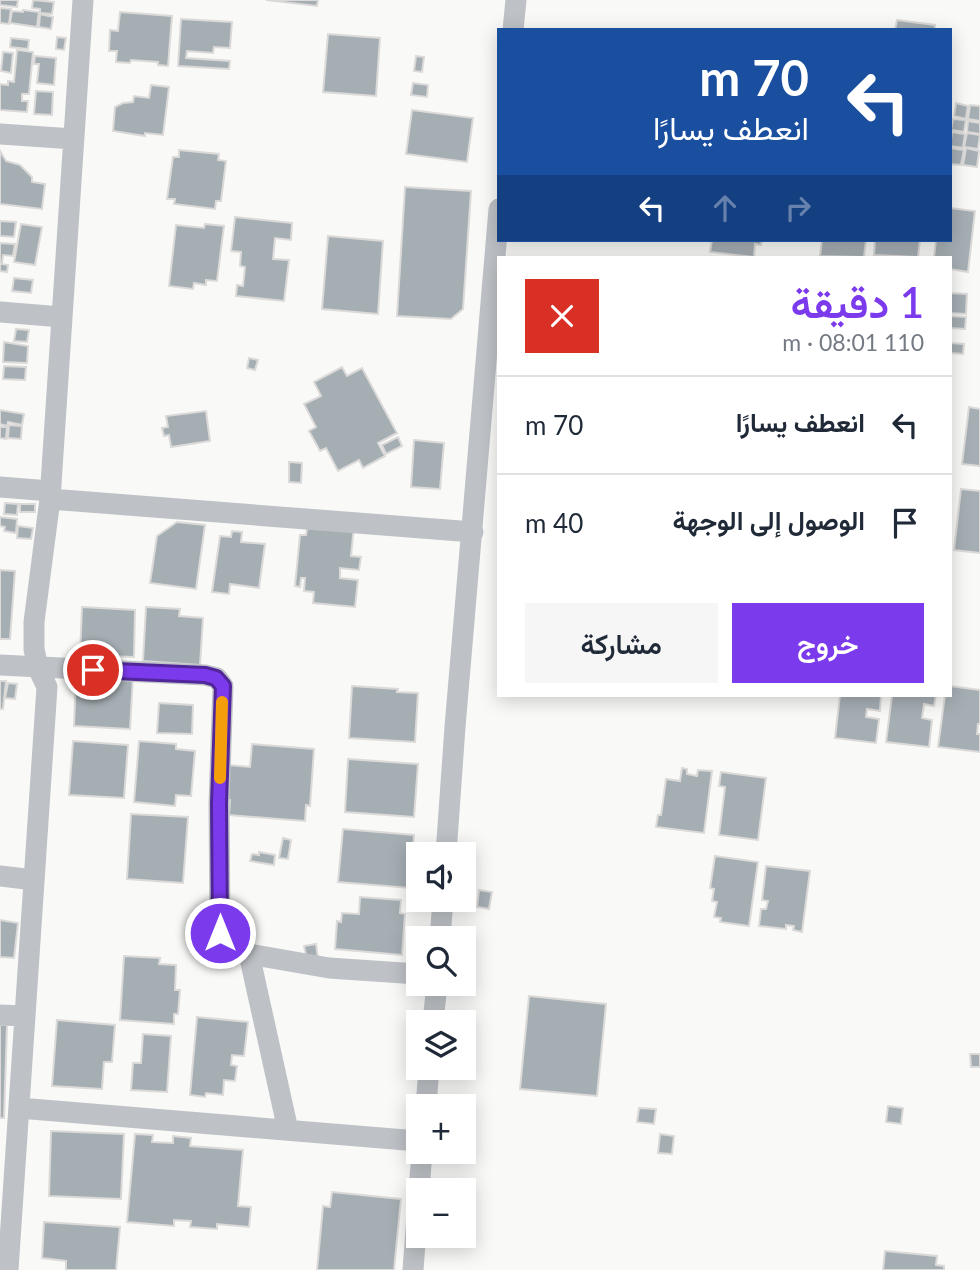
<!DOCTYPE html>
<html lang="ar">
<head>
<meta charset="utf-8">
<style>
	:root { --surface:#fff; --page:#f6f6f7; --text:#1f2937; --muted:#747a83; --line:#e0e1e3; --accent:#7c3aed }
	body { margin:0; font-family:Lato,Vazirmatn,sans-serif; background:var(--page); color:var(--text); direction:rtl; height:100vh; display:flex; flex-direction:column; font-size:26px; white-space:nowrap }
	* { box-sizing:border-box; margin:0 }
	p { font-size:23px; color:var(--muted) }
	.icon { flex:none; width:38px; height:38px; fill:none; stroke:currentColor; stroke-width:2; stroke-linecap:round; stroke-linejoin:round }
	.map { position:relative; flex:1; overflow:hidden; direction:ltr }
	.details { position:absolute; left:497px; top:256px; width:455px; height:441px; display:flex; flex-direction:column; background:var(--surface); border-radius:0px; box-shadow:0 4px 18px #0003; direction:rtl }
	.details>* { flex:none }
	.top-card { position:absolute; left:497px; top:28px; width:455px; height:214px; border-radius:0px; box-shadow:0 4px 18px #0003; direction:rtl; background:#1a4fa0; color:#fff; overflow:hidden }
	.controls { position:absolute; left:406px; top:842px; display:grid; gap:14px }
	.controls a { display:grid; place-items:center; width:70px; height:70px; border-radius:0px; background:var(--surface); box-shadow:0 4px 18px #0003; font-size:35px }
	.pin { position:absolute; display:grid; place-items:center; width:60px; height:60px; color:#fff; margin:-30px; border:4px solid #fff; border-radius:50%; box-shadow:0 2px 7px #0007 }
	.me { position:absolute; width:77px; margin:-38px; rotate:0deg; stroke-linejoin:round; filter:drop-shadow(0 0 5px #0008) }
	.turn { display:flex; align-items:center; gap:24px; height:147px; padding:0 28px; font-size:32px }
	.turn .icon { width:91px; height:91px; stroke-width:2.5 }
	.turn b { display:block; font-size:49px; line-height:60px }
	.lanes { display:flex; align-items:center; height:66px; padding:0 28px; background:#0003; justify-content:center; gap:35px; direction:ltr }
	.lanes .off { opacity:.35 }
	.round { display:grid; place-items:center; flex:none; width:74px; height:74px; border-radius:0px; background:var(--page) }
	.headline { display:flex; align-items:center; justify-content:space-between; height:119px; padding:0 28px }
	h1 { font-size:42px; font-weight:600; line-height:52px; color:var(--accent) }
	.primary-button { display:flex; gap:14px; margin-top:auto; padding:14px 28px }
	.primary-button a { flex:1; height:80px; border-radius:0px; background:var(--accent); color:#fff; font-size:28px; font-weight:600; line-height:80px; text-align:center }
	.primary-button a+a { background:var(--page); color:var(--text) }
	ul { padding:0; list-style:none }
	li { display:flex; align-items:center; gap:21px; height:98px; padding:0 28px; border-top:2px solid var(--line) }
	li div { flex:1 }
	li b { display:block; font-size:26px }
	li em { font-style:normal }
	.map>svg:first-child { display:block }
	.building { fill:#a5aeb3; stroke:#dbdad9; stroke-width:2 }
	.lines { fill:none; stroke-linecap:round; stroke-linejoin:round }
	.street { stroke:#bec2c6; stroke-width:21 }
	.route-casing { stroke:#51269a; stroke-width:18 }
	.route { stroke:#7c3aed; stroke-width:12 }
	.slow { stroke:#f59e0b; stroke-width:12 }
</style>
</head>
<body>
<div class="map">
<svg width="980" height="1270" viewBox="0 0 980 1270">
	<rect width="100%" height="100%" fill="#f9f9f7"/>
	<!-- building -->
	<path class="building" d="M0 0H18L17 7 0 5Z
		M33 0 54 2 52 14 40 13V9L32 8Z
		M266 0H318L317 6Z
		M0 8 11 9 9 24 0 23Z
		M23 10 39 12 37 27 10 23 12 11 23 12Z
		M120 12 172 16 168 66 158 65V62L131 60 130 63 116 62 117 51H109L110 30 118 31Z
		M40 14 53 17 51 29 39 27Z
		M181 19 232 22 230 48 214 47 213 53 187 51 186 58 230 61 229 69 178 66Z
		M897 20 935 25V30H895Z
		M328 34 380 38 376 96 323 92Z
		M57 37 66 38 64 50 56 49Z
		M11 38 29 40 28 49 10 47Z
		M17 50 33 52 29 94H22V101H28L27 112 0 110V84L8 85V81L14 82Z
		M3 52 13 53 11 73 1 71Z
		M35 56 56 58 54 85 37 83 39 64H34Z
		M416 56 424 57 422 72 414 71Z
		M413 83 428 85 427 97 411 95Z
		M151 85 169 87 163 135 145 133V136L113 131 115 107 123 103 133 102 134 96 149 98Z
		M36 91 53 92 52 115 34 114Z
		M956 103 968 106 966 119 954 116Z
		M970 105 980 106V121L968 119Z
		M412 110 473 118 467 162 406 154Z
		M953 119 966 120 964 132 951 130Z
		M968 121 980 123V134L967 132Z
		M952 132 965 134 963 148 950 146Z
		M967 133 980 135 978 149 964 147Z
		M950 148 964 150 961 165 950 164Z
		M966 148 979 151 977 167 963 165Z
		M179 150 219 154 218 160 226 161 221 201H216L215 209 174 204 175 199H167L173 157H179Z
		M0 151 6 161 20 165 32 177V182L45 184 42 209 0 204Z
		M405 187 471 191 463 309 451 319 397 316Z
		M950 208 975 211 968 272 950 269V257H934L936 240H950Z
		M235 217 292 223 291 240 275 238 273 259 289 260 284 301 236 296 237 285 243 286 245 267 240 266 241 252 231 251Z
		M0 221 16 222 14 237 0 236Z
		M21 224 42 227 35 265 14 262Z
		M205 224 224 226 217 281 206 280V285L194 283 193 289 169 286 176 225 204 228Z
		M328 236 383 241 378 314 322 309Z
		M712 240H762L761 245 755 244 754 257 710 252Z
		M822 240H866L864 257 820 256Z
		M875 240H920L918 257 874 255Z
		M0 243 15 244 13 256 3 255 2 264 8 265 7 272 0 271Z
		M14 278 33 280 31 293 12 291Z
		M950 293 967 294 966 314 950 313Z
		M950 316 966 317 965 329 950 328Z
		M16 329 29 330 27 342 14 341Z
		M4 342 28 346 27 363 3 362Z
		M950 343 964 344 963 354 950 353Z
		M249 358 258 360 255 370 247 368Z
		M4 366 26 367 25 380 3 379Z
		M342 367 347 376 362 368 397 433 378 443 385 456 363 468 359 460 338 471 326 448 320 451 309 431 316 427 304 404 321 396 314 382Z
		M969 407 980 409V466L962 464Z
		M0 410 24 414 22 425 8 422 7 426 0 424Z
		M206 411 210 441 171 447 169 435 164 436 162 428 168 427 166 416Z
		M9 425 22 426 21 439 8 438Z
		M0 427H7L6 439 0 438Z
		M398 437 402 446 386 454 382 445Z
		M414 440 444 443 440 489 411 487Z
		M289 462 302 463 301 483 289 482Z
		M961 489 980 491V553L954 550Z
		M5 503 18 504 17 515 4 514Z
		M20 504H35V512H20Z
		M0 517 17 519 16 533 4 531 5 527 0 526Z
		M177 522 205 525 196 589 150 583 157 536Z
		M308 522 354 526 351 556 361 557 359 570 340 568V578L358 580 355 607 313 603 314 592 304 591 305 578H301L300 587 295 586 300 535H306Z
		M18 526 33 528 31 539 17 538Z
		M232 531 242 532 241 542 265 544 259 588 230 584 229 594 212 592 220 536 231 537Z
		M0 570 15 571 10 639H0Z
		M82 607 135 610 134 657 80 655Z
		M146 607 180 609 179 616 203 618 200 665 143 661Z
		M76 673 133 676 130 729 74 726Z
		M0 681H6L3 709H0Z
		M8 683 17 684 15 699 5 698Z
		M352 686 398 689 397 692 418 693 415 742 349 738Z
		M950 686 980 690V724H978L977 734H980V752L938 747 945 695H950Z
		M840 695H881L880 711 867 709 866 717 879 719 876 743 835 738Z
		M892 695H936L934 706 924 704 922 718 932 720 929 747 886 742Z
		M159 703 193 705 192 734 157 733Z
		M73 741 128 745 124 798 69 795Z
		M139 741 176 744V749L195 751 191 796 176 795 175 806 134 802Z
		M252 744 314 749 310 806 306 805 305 821 229 815 230 800H225L228 765 250 767Z
		M348 759 418 764 414 817 345 812Z
		M682 768 687 769V774L697 776 698 770 712 771 704 833 656 827 658 815H661L666 779 680 781Z
		M721 772 766 778 758 840 719 835 725 787 719 786Z
		M131 814 188 817 183 883 127 879Z
		M343 829 414 835 410 888 338 882Z
		M283 838 291 840 288 859 279 858Z
		M259 852 275 855 274 865 250 861 252 854 259 855Z
		M715 856 758 862 749 926 720 922 721 918 714 917 717 902 712 901 714 889 710 888Z
		M766 866 810 871 802 932 793 930 794 926 786 925V929L759 926 761 909H766L768 901 762 900Z
		M479 890 492 892 489 909 477 907Z
		M360 897 401 900 400 913 405 914 402 955 335 949 337 921 341 922 342 913 359 914Z
		M0 920 18 923 14 958 0 957Z
		M316 944 318 958 307 960 304 946Z
		M124 956 160 958 159 964 176 965 175 990H180L178 1014H174V1024L120 1020Z
		M529 996 606 1004 597 1096 520 1089Z
		M197 1017 248 1022 244 1056 232 1055 231 1065 237 1066 235 1081 224 1080 223 1095 206 1093 205 1097 190 1095Z
		M57 1020 115 1025 112 1062H104L102 1089 52 1086Z
		M0 1025H7L4 1118H0Z
		M143 1034 171 1036 167 1092 131 1090 133 1063H141Z
		M970 1054H980V1067H971Z
		M888 1106 903 1108 901 1124 886 1122Z
		M639 1108 656 1109 654 1124 637 1122Z
		M51 1131 124 1134 121 1199 49 1196Z
		M135 1134 153 1135 152 1142 173 1143V1136L191 1138 190 1146 243 1150 238 1206 251 1207 249 1227 217 1224V1229L190 1227 191 1221 174 1220V1226L127 1222Z
		M660 1134 674 1136 672 1154 658 1153Z
		M332 1192 401 1199 394 1270H317L323 1206 330 1207Z
		M44 1222 120 1227 116 1270H66V1261L42 1258Z
		M885 1251 937 1256 936 1265 944 1266V1270H883Z"/>
	<g class="lines">
		<!-- street -->
		<path class="street" d="M513 30 516 0
			M0 134 74 139
			M0 312 62 317
			M0 487 50 491
			M50 499 473 532
			M0 665 205 675 217 678 223 686 219 803 220 933 249 954 329 968 418 974
			M446 854 455 727 499 209
			M0 876 34 880
			M440 938 443 900
			M249 954 288 1130
			M0 1015 25 1016
			M433 1022 437 984
			M426 1106 429 1068
			M19 1108 418 1141
			M419 1190 422 1152
			M8 1270 47 687 38 668 34 649V622L50 499 83 0
			M413 1270 418 1202"/>
	</g>
	<g class="lines">
		<!-- route casing -->
		<g class="route-casing">
			<path id="route" d="M93 670 205 675 216 678 223 686 219 803 220 933"/>
		</g>
		<!-- route -->
		<use href="#route" class="route"/>
		<!-- slow -->
		<path class="slow" d="M220 778 222 702"/>
	</g>
</svg>
<div class="controls">
<a><svg class="icon" aria-label="sound" viewBox="0 0 24 24"><path d="M4 9h4l5-4v14l-5-4H4zM17 9q2 3 0 6"/></svg></a>
<a><svg class="icon" aria-label="search" viewBox="0 0 24 24"><circle cx="10" cy="10" r="6"/><path d="M15 15l6 6"/></svg></a>
<a><svg class="icon" aria-label="layers" viewBox="0 0 24 24"><path d="M12 4l9 5-9 5-9-5zM3 14l9 5 9-5"/></svg></a>
<a>+</a>
<a>−</a>
</div>
<div class="pin" style="left:93px;top:670px;background:#d93025"><svg class="icon" aria-label="arrive" viewBox="0 0 24 24"><path d="M6 21V4h12l-3 4 3 4H6"/></svg></div>
<svg class="me" style="left:220px;top:933px" viewBox="-20 -20 40 40"><circle r="17" fill="#7c3aed" stroke="#fff" stroke-width="3"/><path d="M0-11L8 9 0 5-8 9z" fill="#fff"/></svg>
<div class="top-card">
<div class="turn"><svg class="icon" aria-label="left" viewBox="0 0 24 24"><path d="M17 20v-9H6M10 6l-5 5 5 5"/></svg><div><b>70 m</b>انعطف يسارًا</div></div>
<div class="lanes"><svg class="icon" aria-label="left" viewBox="0 0 24 24"><path d="M17 20v-9H6M10 6l-5 5 5 5"/></svg><svg class="icon off" aria-label="ahead" viewBox="0 0 24 24"><path d="M12 20V5M6 11l6-6 6 6"/></svg><svg class="icon off" aria-label="right" viewBox="0 0 24 24"><path d="M7 20v-9h11M14 6l5 5-5 5"/></svg></div>
</div>
<section class="details">
<div class="headline"><div><h1>1 دقيقة</h1><p>110 m · 08:01</p></div><a class="round" style="background:#d93025;color:#fff"><svg class="icon" aria-label="close" viewBox="0 0 24 24"><path d="M6 6l12 12M18 6L6 18"/></svg></a></div>
<ul>
<li><svg class="icon" aria-label="left" viewBox="0 0 24 24"><path d="M17 20v-9H6M10 6l-5 5 5 5"/></svg><div><b>انعطف يسارًا</b></div><em>70 m</em></li>
<li><svg class="icon" aria-label="arrive" viewBox="0 0 24 24"><path d="M6 21V4h12l-3 4 3 4H6"/></svg><div><b>الوصول إلى الوجهة</b></div><em>40 m</em></li>
</ul>
<div class="primary-button"><a>خروج</a><a>مشاركة</a></div>
</section>
</div>
</body>
</html>
